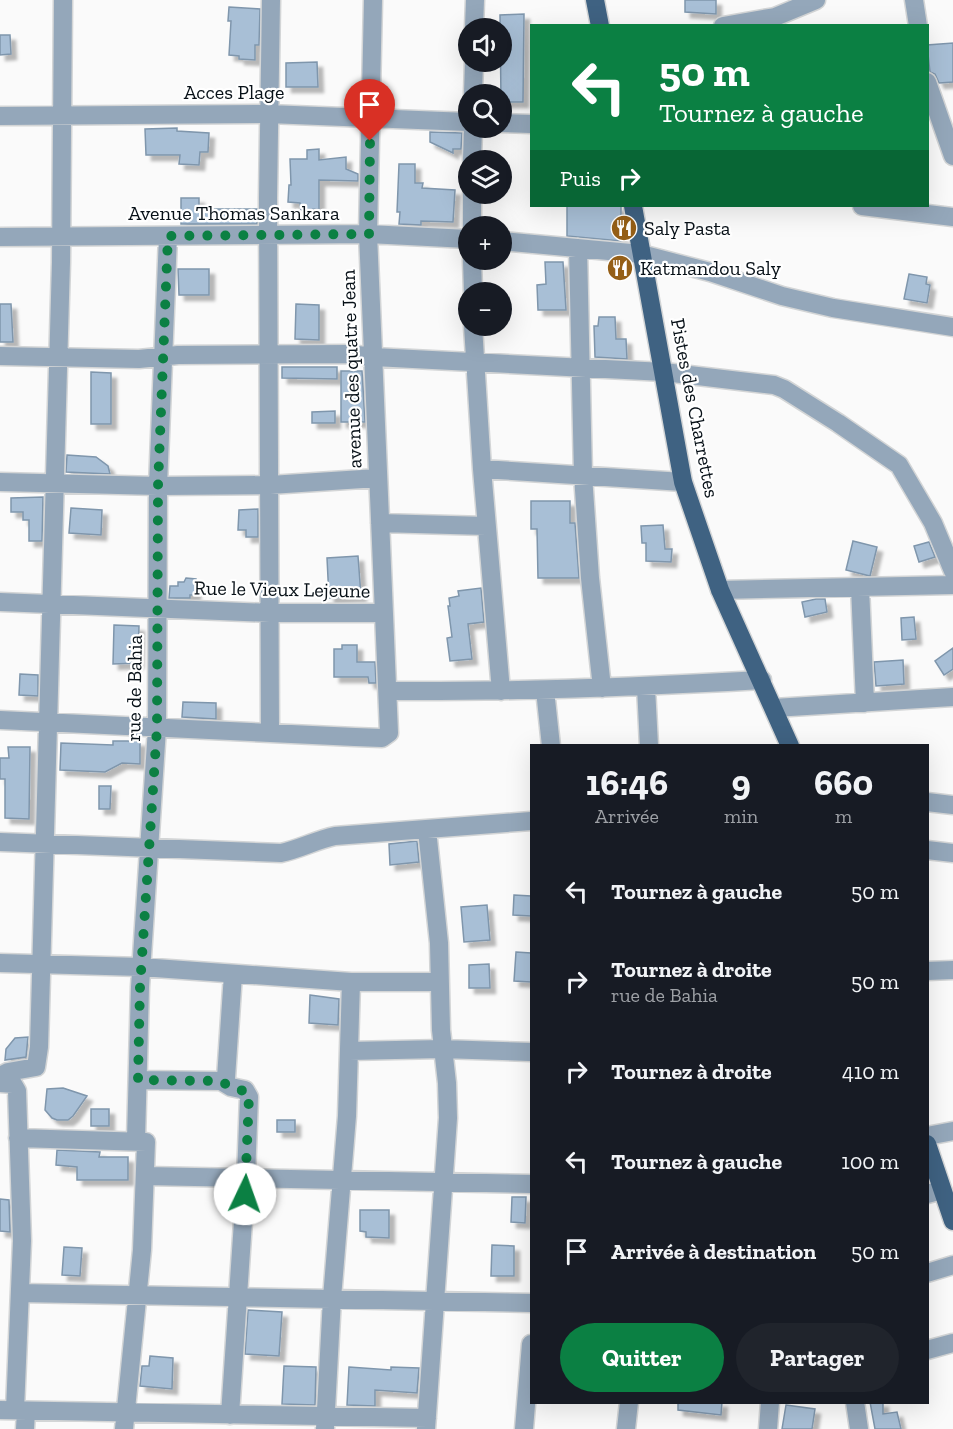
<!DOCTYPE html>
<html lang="fr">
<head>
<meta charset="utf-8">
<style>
	:root { --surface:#171b24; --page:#20242c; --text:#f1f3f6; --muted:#9ea1a6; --accent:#0b8043 }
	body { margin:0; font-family:"Zilla Slab",serif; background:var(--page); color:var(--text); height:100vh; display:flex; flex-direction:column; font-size:22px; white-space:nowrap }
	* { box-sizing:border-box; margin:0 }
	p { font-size:20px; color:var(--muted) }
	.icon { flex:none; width:33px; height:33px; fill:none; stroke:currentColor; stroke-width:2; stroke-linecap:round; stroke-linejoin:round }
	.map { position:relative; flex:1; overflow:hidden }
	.sheet { position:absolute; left:530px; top:744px; width:399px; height:660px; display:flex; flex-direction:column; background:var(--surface); border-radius:0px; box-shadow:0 6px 24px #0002 }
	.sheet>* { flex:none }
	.top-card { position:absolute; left:530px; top:24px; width:399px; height:183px; border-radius:0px; box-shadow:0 6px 24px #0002; background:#0b8043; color:#fff; overflow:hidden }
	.buttons { position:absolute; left:458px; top:18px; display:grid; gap:12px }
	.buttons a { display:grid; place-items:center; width:54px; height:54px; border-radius:50%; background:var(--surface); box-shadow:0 6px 24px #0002; font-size:30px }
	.pin { position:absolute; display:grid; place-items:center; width:51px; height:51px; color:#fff; margin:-62px -26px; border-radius:50% 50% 50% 0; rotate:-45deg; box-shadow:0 0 6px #0007 }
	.pin .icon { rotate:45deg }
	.me { position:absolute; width:66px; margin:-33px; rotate:3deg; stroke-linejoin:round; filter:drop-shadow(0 0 4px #0008) }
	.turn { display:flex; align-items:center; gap:21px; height:126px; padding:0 30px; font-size:27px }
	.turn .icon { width:78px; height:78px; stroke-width:2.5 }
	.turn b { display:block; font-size:42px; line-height:51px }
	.then { display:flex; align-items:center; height:57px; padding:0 30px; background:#0003; gap:12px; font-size:22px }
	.eta { display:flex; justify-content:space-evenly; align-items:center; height:102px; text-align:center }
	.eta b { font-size:36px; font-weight:700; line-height:42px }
	.action { display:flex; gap:12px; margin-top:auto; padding:12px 30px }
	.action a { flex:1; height:69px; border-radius:36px; background:var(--accent); color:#fff; font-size:24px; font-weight:700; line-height:69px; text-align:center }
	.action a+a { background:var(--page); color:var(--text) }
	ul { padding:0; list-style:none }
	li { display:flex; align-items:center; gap:18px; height:90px; padding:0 30px }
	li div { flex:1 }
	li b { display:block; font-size:22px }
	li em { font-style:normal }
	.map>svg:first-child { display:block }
	.building { fill:#a8bfd6; stroke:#7f96ac; stroke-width:1.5; filter:url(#shadow) }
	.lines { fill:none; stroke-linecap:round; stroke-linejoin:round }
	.minor-casing { stroke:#d3d5d6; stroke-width:21 }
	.major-casing { stroke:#d3d5d6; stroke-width:21 }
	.minor { stroke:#94a7ba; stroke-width:18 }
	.major { stroke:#3f6282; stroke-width:18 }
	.route { stroke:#0b8043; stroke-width:10; stroke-dasharray:0 18 }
	.labels { text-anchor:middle; stroke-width:4.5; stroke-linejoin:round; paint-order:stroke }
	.street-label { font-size:20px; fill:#071017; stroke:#fff }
	.poi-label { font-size:20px; fill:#071017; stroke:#fff; text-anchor:start }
</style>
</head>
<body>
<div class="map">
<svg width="953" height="1429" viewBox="0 0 953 1429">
	<defs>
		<filter id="shadow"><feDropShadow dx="5.5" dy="5.5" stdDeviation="1.5" flood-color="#0004"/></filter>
	</defs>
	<rect width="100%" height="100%" fill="#fafafa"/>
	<!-- building -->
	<path class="building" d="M685 0H716V14L685 12Z
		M229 7 260 9 259 45H255V60L239 59V56L229 55 231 21H228Z
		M524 14 523 102H501L500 15Z
		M0 35H10L11 54 0 55Z
		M953 43V82L939 83 935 74 930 72 927 45Z
		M317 62 318 87H286V63Z
		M177 128V131L209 133 208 152H200L199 165 179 164 180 155H146L145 129Z
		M430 132 462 133 461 149H453V153L430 142Z
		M319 149V160L346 157V169L358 174V181L319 180V209L301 210 300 203 288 202 289 185H291L290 159H307V150Z
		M399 164H415V183H423L422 188 455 190 453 222 421 221V225L399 224 400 212H397Z
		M181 198H199V207H211V209H257V224H181Z
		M567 206H621V241L567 236Z
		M545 262H563L566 310H538L537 285 546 284Z
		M178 269H209V295H179Z
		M909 274 927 277 926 284 930 285 927 303 904 299Z
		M0 304H11L13 342H0Z
		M296 304 319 305V340L295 339Z
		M599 317H615L616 339H626L627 359 595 357 594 326H598Z
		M282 367H337V379L282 378Z
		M341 371H362L365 422H341Z
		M91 372 111 373V424H91Z
		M335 411V423H312V412Z
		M67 455 96 457 108 466 110 474 66 472Z
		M43 497 42 541H29V520H23V512H11V498Z
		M531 501H570V523H575L579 578H538L537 529H531Z
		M71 508 102 510 101 535 69 533Z
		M258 509V537H246V530H238L239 510Z
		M663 525 665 549H672L671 562 646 561V543H642L641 526Z
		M853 541 877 547 870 576 846 570Z
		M929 542 935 557 919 562 914 546Z
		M358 556 361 596 329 598 327 558Z
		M186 578 196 579 195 595H190V598H169L170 586H178V582H184Z
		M481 588 484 622 468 624 472 659 450 661 447 638 452 637 448 606H450L449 598 459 596 458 591Z
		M816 599H825L827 612 805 617 802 602Z
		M914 617 916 639 902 640 901 618Z
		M114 625 139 626 138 663 113 664Z
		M342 645H357V662H375L376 683H369L368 677H334V649H342Z
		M953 648V669L944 675 935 661Z
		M903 660 904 684 876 686 874 662Z
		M20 674 38 675V696L19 695Z
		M183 702 216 703V719L182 717Z
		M113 741H140V764L122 763 105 772 60 770 61 743 113 745Z
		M8 747H30L29 819 5 818V779H0V758H9Z
		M99 786H111L110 809H99Z
		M417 841 419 862 390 865 389 844Z
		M514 895 531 896V916L513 915Z
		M487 905 490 940 464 942 461 907Z
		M516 952 531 953V982L514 981Z
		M489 964 490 988H469V965Z
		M310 995 339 999 338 1025 309 1023Z
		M28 1037 26 1057 5 1060 6 1049 15 1038Z
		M63 1088 87 1096 73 1116 68 1120H57L52 1118 45 1110 47 1089Z
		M91 1109H109V1126H91Z
		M277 1120H295V1132H277Z
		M57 1150 100 1152 99 1157H128V1180H77V1167L56 1165Z
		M512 1197H526L525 1223 511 1222Z
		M0 1199 9 1200 10 1232 0 1231Z
		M360 1210H389V1238L366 1237V1232L360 1231Z
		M492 1245 514 1246V1276H491Z
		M64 1247 82 1248 80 1276 62 1275Z
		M248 1310 282 1312 279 1356 245 1354Z
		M150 1356 173 1358 172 1389 140 1386 142 1366H149Z
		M284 1366 316 1367 315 1405 282 1404Z
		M349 1367 391 1370V1367L419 1368 417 1393 375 1390V1406L347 1405Z
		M678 1402H722L721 1415 678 1410Z
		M870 1402H883V1414L897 1412 901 1429H875Z
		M786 1405 815 1409 812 1429H782Z"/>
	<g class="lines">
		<!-- minor casing -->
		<g class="minor-casing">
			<path id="minor" d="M914 0 918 26
				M723 26 775 17 816 0
				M474 28 475 0
				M927 82 953 156
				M473 94 474 62
				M0 116 269 114 468 122
				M501 123 531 124
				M472 160 473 128
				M862 206 953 217
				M472 226V194
				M0 237 368 234 468 239
				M501 241 641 254 710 272 782 296 833 308 953 327
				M578 248 583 475 590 578 602 688
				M472 260 473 292
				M473 326 482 469 501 691
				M0 356 139 359 178 355 349 354 374 357 664 372 774 385 784 389 838 423 899 465 933 523 953 571
				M482 469 683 482
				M0 482 158 486 270 485 378 478
				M380 523 486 526
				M860 587 865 703
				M720 590 953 585
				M0 602 270 613H383
				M646 687 649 746
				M545 690 551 746
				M388 691C513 692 637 687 762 680
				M774 708 953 697
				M0 720 355 737 382 738 389 733 368 234 373 0
				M270 733 268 198 271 0
				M927 802 953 805
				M0 842 281 853C300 849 316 840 335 836L531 821
				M927 850 953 853
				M0 963 141 967 351 982H439
				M927 971 953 970
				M349 1051 442 1049 531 1052
				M0 1076 8 1072 36 1067 39 1047 61 262 63 0
				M138 1080 221 1081 226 1078 233 974
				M221 1081 231 1087 245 1090 249 1097 246 1177 230 1415
				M0 1083 13 1084 17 1091 22 1241 15 1410
				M927 1136 953 1131
				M18 1138 146 1142 142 1250 124 1429
				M136 1140 140 987 157 728 158 486 168 236
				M146 1176 531 1184
				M927 1194 942 1190
				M927 1273 953 1265
				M20 1293 531 1303
				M927 1350 953 1343
				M855 1402 859 1429
				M0 1410 427 1418
				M25 1429 26 1411
				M325 1429 332 1298 347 1116 351 982
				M426 1429 448 1118 447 1083 441 1030 439 943 427 830
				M524 1429 531 1344
				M626 1429 629 1402
				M768 1429 770 1402"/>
		</g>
		<!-- major casing -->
		<g class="major-casing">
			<path id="major" d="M595 0 600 26
				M633 206 683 482 720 590 790 746
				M927 1144 953 1221"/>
		</g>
		<!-- minor -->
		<use href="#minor" class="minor"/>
		<!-- major -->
		<use href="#major" class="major"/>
	</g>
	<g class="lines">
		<!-- route -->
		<path class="route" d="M245 1194 249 1096 247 1092 231 1087 220 1081 138 1080 140 987 157 728 158 486 168 236 369 234 370 141"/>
	</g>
	<!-- icons -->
	<defs>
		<g id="restaurant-disc" transform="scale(1.35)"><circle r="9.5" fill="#955f17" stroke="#fff"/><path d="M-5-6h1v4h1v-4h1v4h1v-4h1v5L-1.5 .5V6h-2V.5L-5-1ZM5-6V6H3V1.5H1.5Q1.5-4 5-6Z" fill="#fff"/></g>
	</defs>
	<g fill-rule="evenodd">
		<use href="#restaurant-disc" x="624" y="228"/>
		<use href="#restaurant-disc" x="620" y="268"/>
	</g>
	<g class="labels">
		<!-- street labels -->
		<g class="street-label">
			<text x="234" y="99">Acces Plage</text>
			<text x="234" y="220">Avenue Thomas Sankara</text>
			<text transform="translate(351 369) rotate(-92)" y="7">avenue des quatre Jean</text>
			<text transform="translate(695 408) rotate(79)" y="7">Pistes des Charrettes</text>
			<text transform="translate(282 589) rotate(1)" y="7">Rue le Vieux Lejeune</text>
			<text transform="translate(134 688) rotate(-89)" y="7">rue de Bahia</text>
		</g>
		<!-- poi labels -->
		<g class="poi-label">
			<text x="644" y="235">Saly Pasta</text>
			<text x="640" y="275">Katmandou Saly</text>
		</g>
	</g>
</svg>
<div class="buttons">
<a><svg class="icon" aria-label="sound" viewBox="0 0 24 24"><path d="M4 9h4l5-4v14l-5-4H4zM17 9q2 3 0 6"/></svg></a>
<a><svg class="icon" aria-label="search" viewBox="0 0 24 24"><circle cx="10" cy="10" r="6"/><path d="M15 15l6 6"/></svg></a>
<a><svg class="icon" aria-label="layers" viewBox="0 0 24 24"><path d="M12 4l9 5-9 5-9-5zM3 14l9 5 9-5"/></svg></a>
<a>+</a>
<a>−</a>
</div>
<div class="pin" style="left:370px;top:141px;background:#d93025"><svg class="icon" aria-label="arrive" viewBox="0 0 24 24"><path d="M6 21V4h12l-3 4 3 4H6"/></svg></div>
<svg class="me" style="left:245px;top:1194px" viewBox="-20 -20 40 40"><circle r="19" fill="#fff"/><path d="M0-13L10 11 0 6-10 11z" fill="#0b8043"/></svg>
<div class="top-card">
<div class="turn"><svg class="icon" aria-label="left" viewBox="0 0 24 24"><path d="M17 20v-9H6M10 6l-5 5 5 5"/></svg><div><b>50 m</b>Tournez à gauche</div></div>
<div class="then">Puis<svg class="icon" aria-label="right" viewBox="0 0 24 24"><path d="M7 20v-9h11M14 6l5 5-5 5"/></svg></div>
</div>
<section class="sheet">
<div class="eta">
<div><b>16:46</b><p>Arrivée</p></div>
<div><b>9</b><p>min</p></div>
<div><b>660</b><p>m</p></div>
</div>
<ul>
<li><svg class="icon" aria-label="left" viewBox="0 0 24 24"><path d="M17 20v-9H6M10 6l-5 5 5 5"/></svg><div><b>Tournez à gauche</b></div><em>50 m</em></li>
<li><svg class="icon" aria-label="right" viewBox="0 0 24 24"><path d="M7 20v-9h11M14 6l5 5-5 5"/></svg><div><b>Tournez à droite</b><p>rue de Bahia</p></div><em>50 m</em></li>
<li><svg class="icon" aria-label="right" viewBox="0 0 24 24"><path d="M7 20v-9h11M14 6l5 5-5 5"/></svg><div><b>Tournez à droite</b></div><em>410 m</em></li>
<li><svg class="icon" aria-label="left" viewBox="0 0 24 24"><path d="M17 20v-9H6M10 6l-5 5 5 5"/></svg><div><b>Tournez à gauche</b></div><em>100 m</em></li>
<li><svg class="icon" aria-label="arrive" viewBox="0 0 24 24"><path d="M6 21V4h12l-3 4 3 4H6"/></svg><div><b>Arrivée à destination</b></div><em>50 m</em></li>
</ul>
<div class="action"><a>Quitter</a><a>Partager</a></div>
</section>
</div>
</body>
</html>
